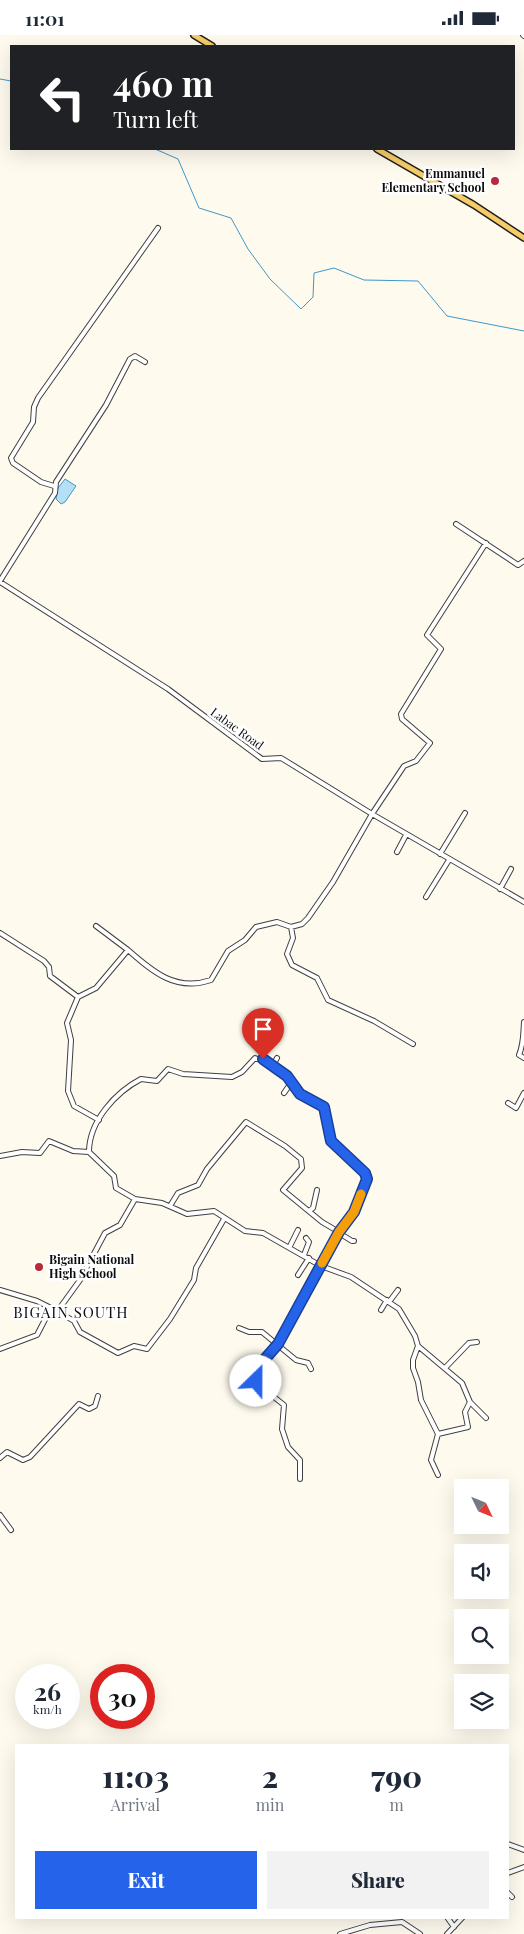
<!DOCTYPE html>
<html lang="en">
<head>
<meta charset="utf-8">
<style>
	:root { --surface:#fff; --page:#f2f2f3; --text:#1f2937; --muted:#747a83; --accent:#2563eb }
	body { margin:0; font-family:"Playfair Display",serif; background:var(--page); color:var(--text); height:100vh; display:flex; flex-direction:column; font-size:19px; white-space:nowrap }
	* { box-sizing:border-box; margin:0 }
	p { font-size:16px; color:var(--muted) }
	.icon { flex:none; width:28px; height:28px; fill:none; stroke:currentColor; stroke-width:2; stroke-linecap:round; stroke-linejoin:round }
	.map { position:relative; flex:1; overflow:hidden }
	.drawer { position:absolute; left:15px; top:1709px; width:494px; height:175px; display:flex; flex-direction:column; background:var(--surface); border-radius:0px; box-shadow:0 5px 20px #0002 }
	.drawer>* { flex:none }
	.banner { position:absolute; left:10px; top:10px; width:505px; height:105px; border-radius:0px; box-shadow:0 5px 20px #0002; background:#202124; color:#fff; overflow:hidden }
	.needle { width:32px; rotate:133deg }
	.tools { position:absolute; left:454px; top:1444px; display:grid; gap:10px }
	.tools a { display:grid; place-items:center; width:55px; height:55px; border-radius:0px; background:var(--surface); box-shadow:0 5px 20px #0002; font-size:25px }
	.speed { position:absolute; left:15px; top:1629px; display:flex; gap:10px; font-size:25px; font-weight:700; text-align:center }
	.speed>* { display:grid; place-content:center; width:65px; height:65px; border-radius:50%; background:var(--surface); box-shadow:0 5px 20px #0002; line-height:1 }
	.speed small { font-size:12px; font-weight:400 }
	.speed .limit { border:8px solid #d22; background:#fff; color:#111 }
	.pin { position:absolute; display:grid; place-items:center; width:42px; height:42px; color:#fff; margin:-51px -21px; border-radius:50% 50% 50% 0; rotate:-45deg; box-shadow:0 0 5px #0007 }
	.pin .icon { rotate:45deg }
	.me { position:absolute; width:55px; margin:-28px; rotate:23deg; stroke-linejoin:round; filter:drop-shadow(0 0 4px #0008) }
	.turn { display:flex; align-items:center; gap:18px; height:105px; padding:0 20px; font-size:22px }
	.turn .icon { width:65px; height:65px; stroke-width:2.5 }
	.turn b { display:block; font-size:35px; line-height:42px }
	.eta { display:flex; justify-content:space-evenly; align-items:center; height:85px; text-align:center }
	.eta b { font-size:30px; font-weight:800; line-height:35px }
	.action { display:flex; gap:10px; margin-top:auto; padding:10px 20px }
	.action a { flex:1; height:58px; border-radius:0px; background:var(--accent); color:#fff; font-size:20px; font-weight:800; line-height:58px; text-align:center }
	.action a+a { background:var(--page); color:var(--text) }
	.status { display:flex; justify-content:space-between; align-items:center; height:35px; padding:0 25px; background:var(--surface); direction:ltr }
	.status svg { height:14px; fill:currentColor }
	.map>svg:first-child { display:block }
	.water { fill:#b4dff4; stroke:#3d98ca }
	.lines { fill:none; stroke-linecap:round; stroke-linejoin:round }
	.stream { stroke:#3d98ca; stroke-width:1 }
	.minor-casing { stroke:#404040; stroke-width:6 }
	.major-casing { stroke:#1e1e1e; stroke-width:8 }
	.minor { stroke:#fff; stroke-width:4 }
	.major { stroke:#f5cc67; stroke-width:5 }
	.route-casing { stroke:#184099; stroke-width:12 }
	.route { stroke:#2563eb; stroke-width:9 }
	.slow { stroke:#f59e0b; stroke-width:9 }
	.poi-dot { fill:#b92936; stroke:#fff; stroke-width:2 }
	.labels { text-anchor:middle; stroke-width:5; stroke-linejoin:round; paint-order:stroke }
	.poi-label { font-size:12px; font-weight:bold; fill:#0d0d0d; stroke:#fff; text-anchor:end }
	.street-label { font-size:12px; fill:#0d0d0d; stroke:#fff }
	.quarter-label { font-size:15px; letter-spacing:1px; fill:#0d0d0d; stroke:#fff }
</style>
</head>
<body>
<div class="status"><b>11:01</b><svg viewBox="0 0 49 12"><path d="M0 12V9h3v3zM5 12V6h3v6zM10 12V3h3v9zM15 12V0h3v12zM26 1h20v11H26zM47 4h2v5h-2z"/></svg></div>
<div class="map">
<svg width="524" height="1899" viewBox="0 0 524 1899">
	<rect width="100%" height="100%" fill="#fffaee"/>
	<!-- water -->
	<path class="water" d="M65 444 76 451 65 467 61 469 56 464 58 453Z"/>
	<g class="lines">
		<!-- stream -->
		<path class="stream" d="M0 44 11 46
			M155 114 178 124 199 173 231 183 248 214 270 244 301 274 313 262 314 238 334 233 364 245 418 246 447 281 524 296"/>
		<!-- minor casing -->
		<g class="minor-casing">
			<path id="minor" d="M523 0 524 1
				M54 451 41 447 13 428 11 423 33 387 34 372 38 363 158 193
				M456 489 518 530 524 526
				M0 546 55 458 56 447 106 370 130 324 135 321 145 327
				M0 547 168 654 262 724 281 723 286 726 372 779 524 867
				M397 817 406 800
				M440 819 465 778
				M500 854 511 834
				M426 862 449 825
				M96 891 128 915
				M291 892 293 903 287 919 292 930 317 943 328 965 374 986 413 1009
				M0 898 44 926 49 932 50 941 78 962
				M524 987C523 999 524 1008 519 1020L524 1023
				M273 1030 277 1023
				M284 1058 291 1048
				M508 1068 516 1073 524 1058
				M99 1085 74 1071 68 1056 71 1005 67 988 78 962 96 953 128 915C153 937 176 957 211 945L228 916 245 905 256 892 277 887 291 892 302 889 308 883 333 847 372 779 404 731 416 726 430 708 402 684 401 679 441 614 427 600 486 508
				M0 1121 22 1117 40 1118 49 1106 73 1116 89 1117
				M170 1171 178 1158 198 1150 207 1134 246 1087 285 1111 301 1124 302 1133 283 1155 322 1187 339 1197
				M310 1175 313 1173 317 1155
				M339 1198 352 1206H354
				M290 1211 298 1195
				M304 1220 309 1207 306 1203
				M298 1240 309 1223
				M0 1255 37 1266 51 1273
				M389 1267 398 1255
				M55 1275 74 1286 80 1297 118 1318 134 1311 147 1314 170 1284 194 1245 196 1233 224 1184
				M381 1275 387 1265
				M239 1293 249 1297H262L296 1325 308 1328 311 1334
				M418 1311 462 1348 470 1367 486 1383
				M0 1314 37 1300 51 1273 59 1274 80 1245 105 1198 120 1190 135 1164
				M445 1333 469 1308 477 1307
				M438 1399 468 1392 465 1377 470 1367
				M0 1423 7 1417 23 1425 30 1422 79 1369 89 1374 95 1371 98 1361
				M300 1444V1425L288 1412 282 1394 284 1370 259 1350 254 1341C259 1327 271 1320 279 1307 290 1286 300 1263 313 1242 323 1227 331 1211 340 1196 350 1179 366 1162 367 1141L331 1106 324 1072 300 1059 287 1041 275 1031 255 1023 242 1037 232 1042 183 1039 168 1034 157 1046 141 1044C116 1057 89 1086 89 1117L114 1141 116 1153 135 1164 162 1168 187 1179 214 1176 245 1196 263 1198 321 1231 351 1242 399 1274 415 1301 418 1311 413 1325V1333L418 1347 421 1365 438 1399 431 1425 438 1440
				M0 1480 11 1495
				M508 1809 524 1815
				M508 1838 524 1832
				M508 1858 512 1862
				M447 1882 454 1892
				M340 1899 370 1890 402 1887 420 1899
				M447 1899 463 1882"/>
		</g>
		<!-- major casing -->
		<g class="major-casing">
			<path id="major" d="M194 0 212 11
				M377 114 474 170 524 203"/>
		</g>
		<!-- minor -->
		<use href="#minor" class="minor"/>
		<!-- major -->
		<use href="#major" class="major"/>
	</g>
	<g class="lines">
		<!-- route casing -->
		<g class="route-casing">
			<path id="route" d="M256 1346 257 1333 278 1309 339 1197 354 1177 367 1144 365 1138 331 1106 324 1072 300 1059 287 1041 263 1024"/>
		</g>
		<!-- route -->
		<use href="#route" class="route"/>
		<!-- slow -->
		<path class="slow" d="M322 1228 339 1197 354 1177 361 1159"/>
	</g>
	<!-- markers -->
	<g class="poi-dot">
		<circle cx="495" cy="146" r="5"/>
		<circle cx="39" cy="1232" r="5"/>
	</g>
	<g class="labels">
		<!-- poi labels -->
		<g class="poi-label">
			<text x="485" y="143">Emmanuel<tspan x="485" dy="14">Elementary School</tspan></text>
			<text x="49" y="1229" text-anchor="start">Bigain National<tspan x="49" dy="14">High School</tspan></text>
		</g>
		<!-- street labels -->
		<g class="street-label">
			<text transform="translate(237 694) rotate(36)" y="4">Labac Road</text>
		</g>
		<!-- quarter labels -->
		<g class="quarter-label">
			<text x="71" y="1283">BIGAIN SOUTH</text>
		</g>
	</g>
</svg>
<div class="tools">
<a><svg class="needle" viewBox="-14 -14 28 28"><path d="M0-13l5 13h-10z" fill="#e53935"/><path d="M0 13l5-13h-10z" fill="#747a83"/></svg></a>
<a><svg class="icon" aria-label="sound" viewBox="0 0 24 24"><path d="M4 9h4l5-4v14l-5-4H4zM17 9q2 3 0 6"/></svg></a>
<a><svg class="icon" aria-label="search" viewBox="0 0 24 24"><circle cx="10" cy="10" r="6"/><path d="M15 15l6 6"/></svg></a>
<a><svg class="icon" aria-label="layers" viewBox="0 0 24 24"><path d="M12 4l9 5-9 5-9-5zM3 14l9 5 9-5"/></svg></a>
</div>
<div class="speed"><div>26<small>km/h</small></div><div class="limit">30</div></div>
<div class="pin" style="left:263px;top:1024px;background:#d93025"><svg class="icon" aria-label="arrive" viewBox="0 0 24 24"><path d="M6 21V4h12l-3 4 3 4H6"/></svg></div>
<svg class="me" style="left:256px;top:1346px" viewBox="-20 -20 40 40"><circle r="19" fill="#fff"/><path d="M0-13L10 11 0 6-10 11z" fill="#2563eb"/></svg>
<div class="banner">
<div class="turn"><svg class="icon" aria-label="left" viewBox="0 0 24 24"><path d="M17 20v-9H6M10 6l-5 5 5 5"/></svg><div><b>460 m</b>Turn left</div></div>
</div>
<section class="drawer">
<div class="eta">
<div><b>11:03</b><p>Arrival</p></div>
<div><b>2</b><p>min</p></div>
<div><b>790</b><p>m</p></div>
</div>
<div class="action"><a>Exit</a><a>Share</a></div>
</section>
</div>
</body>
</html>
